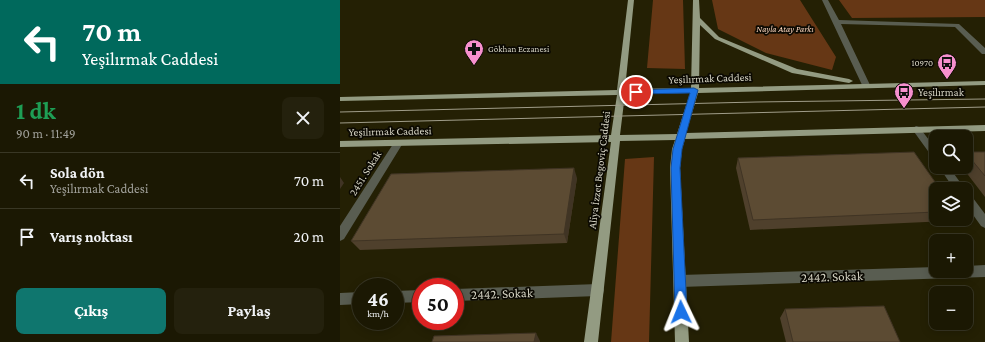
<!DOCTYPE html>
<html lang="tr">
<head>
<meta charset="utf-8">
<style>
	:root { --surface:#1b1803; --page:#24210d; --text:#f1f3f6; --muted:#a0a09a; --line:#393725; --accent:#0f766e }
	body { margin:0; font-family:"Crimson Pro",serif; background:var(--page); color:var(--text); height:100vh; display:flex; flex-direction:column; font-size:15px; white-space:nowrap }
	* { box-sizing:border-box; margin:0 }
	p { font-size:13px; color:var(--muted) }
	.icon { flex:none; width:22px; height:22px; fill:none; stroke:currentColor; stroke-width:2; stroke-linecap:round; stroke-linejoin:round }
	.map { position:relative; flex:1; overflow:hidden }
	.details { display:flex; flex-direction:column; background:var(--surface); width:340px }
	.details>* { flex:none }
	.banner { background:#00695c; color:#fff; overflow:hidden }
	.tools { position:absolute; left:589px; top:130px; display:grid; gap:8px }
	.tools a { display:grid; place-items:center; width:44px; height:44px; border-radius:8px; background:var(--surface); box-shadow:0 2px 10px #0003,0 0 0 1px var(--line); font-size:20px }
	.speed { position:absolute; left:12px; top:278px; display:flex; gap:8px; font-size:20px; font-weight:700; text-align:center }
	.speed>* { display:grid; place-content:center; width:52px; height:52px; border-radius:50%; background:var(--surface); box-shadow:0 2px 10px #0003,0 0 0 1px var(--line); line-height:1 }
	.speed small { font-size:10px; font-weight:400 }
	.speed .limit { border:6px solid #d22; background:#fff; color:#111 }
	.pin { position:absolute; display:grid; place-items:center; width:34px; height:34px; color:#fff; margin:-17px; border:2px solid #fff; border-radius:50%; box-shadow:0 1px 4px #0007 }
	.me { position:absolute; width:44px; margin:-22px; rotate:358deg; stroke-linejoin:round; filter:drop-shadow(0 0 3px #0008) }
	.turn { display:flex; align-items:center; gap:14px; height:84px; padding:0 16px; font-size:18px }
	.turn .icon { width:52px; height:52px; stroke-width:2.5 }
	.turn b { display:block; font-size:28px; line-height:34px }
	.round { display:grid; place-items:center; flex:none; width:42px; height:42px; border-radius:8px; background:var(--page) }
	.headline { display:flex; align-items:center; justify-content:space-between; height:68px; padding:0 16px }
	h1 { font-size:24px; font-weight:700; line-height:30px; color:#1e9e55 }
	.button { display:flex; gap:8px; margin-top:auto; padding:8px 16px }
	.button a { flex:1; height:46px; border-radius:8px; background:var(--accent); color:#fff; font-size:16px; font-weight:700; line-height:46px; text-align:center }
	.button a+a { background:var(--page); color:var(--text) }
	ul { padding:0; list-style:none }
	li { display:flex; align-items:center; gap:12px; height:56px; padding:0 16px; border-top:1px solid var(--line) }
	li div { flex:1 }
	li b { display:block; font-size:15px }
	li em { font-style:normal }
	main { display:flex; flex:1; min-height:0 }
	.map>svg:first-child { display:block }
	.green { fill:#663715 }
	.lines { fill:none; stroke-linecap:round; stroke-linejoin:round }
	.minor { fill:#595d51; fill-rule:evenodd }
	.major { fill:#939b82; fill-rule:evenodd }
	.tram { stroke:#a09d8a; stroke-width:1 }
	.wall { fill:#4f402c }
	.shaded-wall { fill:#403424 }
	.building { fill:#5c4b33; stroke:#403424 }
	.route { fill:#1a73e8; stroke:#114b97 }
	.labels { text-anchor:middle; stroke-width:3.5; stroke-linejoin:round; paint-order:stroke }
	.far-park-label { font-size:9px; font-style:italic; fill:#fed7bf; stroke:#0b0902 }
	.far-poi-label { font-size:9px; fill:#d6d4c4; stroke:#0b0902; text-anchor:start }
	.street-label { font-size:11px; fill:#d6d4c4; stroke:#0b0902 }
	.poi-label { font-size:11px; fill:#d6d4c4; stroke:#0b0902; text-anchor:start }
	.near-street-label { font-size:13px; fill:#d6d4c4; stroke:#0b0902 }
</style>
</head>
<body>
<main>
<section class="details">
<div class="banner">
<div class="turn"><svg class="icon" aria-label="left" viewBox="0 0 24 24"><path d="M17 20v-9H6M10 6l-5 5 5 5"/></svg><div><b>70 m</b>Yeşilırmak Caddesi</div></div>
</div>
<div class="headline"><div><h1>1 dk</h1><p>90 m · 11:49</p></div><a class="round"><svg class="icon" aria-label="close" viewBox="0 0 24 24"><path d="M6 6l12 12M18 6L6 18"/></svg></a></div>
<ul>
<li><svg class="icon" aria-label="left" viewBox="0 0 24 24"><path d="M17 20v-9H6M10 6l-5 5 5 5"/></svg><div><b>Sola dön</b><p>Yeşilırmak Caddesi</p></div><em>70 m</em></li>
<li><svg class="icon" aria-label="arrive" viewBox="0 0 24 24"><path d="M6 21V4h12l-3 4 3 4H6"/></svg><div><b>Varış noktası</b></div><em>20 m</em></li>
</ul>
<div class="button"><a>Çıkış</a><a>Paylaş</a></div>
</section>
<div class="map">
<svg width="645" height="342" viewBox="0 0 645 342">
	<rect width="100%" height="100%" fill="#242004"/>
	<!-- green -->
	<path class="green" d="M313 0H343L345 69 307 68Z
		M372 0H460L496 57 492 70 426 53 378 29Z
		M499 0H645V17L512 18Z
		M314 157 309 342H271L285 159Z"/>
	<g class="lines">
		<!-- minor -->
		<path class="minor" d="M482 0H488L499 20 619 24 645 48V54H642L615 27 501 24 530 85 526 87H523Z
			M576 126 579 127 596 149V159L593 158 572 129Z
			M58 140 63 143 4 239 0 241V226L55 141Z
			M599 167H609L625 189H614Z
			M626 193 630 194 645 214V228L641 226 626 205Z
			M645 265V277L340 287 336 285 334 281 336 277 340 275 596 267V271H626V266Z
			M258 284 263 286 264 290 263 294 258 296 115 301V289Z
			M81 290V302L55 303V291Z
			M21 292V304L0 305V293Z"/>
		<!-- major -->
		<path class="major" d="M288 0H294L285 89 351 88 353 0H359L360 18 379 37 408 49 457 69 509 79 513 81 509 83 452 73 375 39 360 25 359 88 645 81V85L358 93 346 133 645 125V131L345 139 342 149 340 168 349 342H335L330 168 332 149 335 140 280 141 258 342H244L271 142 0 147V141L271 135 277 95 0 101V97L277 90ZM350 93 337 134 280 135 285 94Z"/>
		<!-- tram -->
		<path class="tram" d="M0 112 416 102 645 99
			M0 123 645 107"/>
	</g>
	<!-- wall -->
	<path class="wall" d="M626 152H645V197L622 167H626Z
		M398 158 596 189V219H610L608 221 410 230 396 168Z
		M237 178 227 243 20 250 11 241Z
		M445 309 560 342H446L440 318Z"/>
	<!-- shaded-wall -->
	<path class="shaded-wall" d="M234 168 237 178 227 243 224 234Z
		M0 177 4 183 0 189Z
		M196 333 200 341V342H194Z"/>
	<!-- building -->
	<path class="building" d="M574 152 600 189H596V212L413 220 398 158Z
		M626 152H645V176L626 153Z
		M234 168 224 234 11 241 51 174Z
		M544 306 560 342H453L445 309Z
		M196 333 194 342H92L94 336Z"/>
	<!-- route -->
	<path class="route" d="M354 88 358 90 342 149 340 168 347 312 345 316 341 317 337 316 335 312 331 168 333 149 350 93 296 94 292 92 296 90Z"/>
	<!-- icons -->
	<defs>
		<g id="pharmacy-pin" transform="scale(1)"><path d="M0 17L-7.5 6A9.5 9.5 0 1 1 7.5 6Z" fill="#f790ce" stroke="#0b0902"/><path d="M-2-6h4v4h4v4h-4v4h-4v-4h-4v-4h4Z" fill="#111"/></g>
		<g id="bus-pin" transform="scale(1)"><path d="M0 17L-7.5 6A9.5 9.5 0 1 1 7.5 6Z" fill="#f790ce" stroke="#0b0902"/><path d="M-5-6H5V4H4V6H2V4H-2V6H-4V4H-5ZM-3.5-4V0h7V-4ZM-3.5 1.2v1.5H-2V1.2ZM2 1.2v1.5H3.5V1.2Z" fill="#111"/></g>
	</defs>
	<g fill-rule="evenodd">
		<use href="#pharmacy-pin" x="134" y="49"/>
		<use href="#bus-pin" x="607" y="63"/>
		<use href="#bus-pin" x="564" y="92"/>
	</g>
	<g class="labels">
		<!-- far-park labels -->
		<g class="far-park-label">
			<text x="445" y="32">Nayla Atay Parkı</text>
		</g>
		<!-- far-poi labels -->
		<g class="far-poi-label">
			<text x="148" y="52">Gökhan Eczanesi</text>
			<text x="593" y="66" text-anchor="end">10970</text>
		</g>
		<!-- street labels -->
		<g class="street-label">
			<text transform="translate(370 78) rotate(-2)" y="4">Yeşilırmak Caddesi</text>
			<text transform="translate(50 131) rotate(-1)" y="4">Yeşilırmak Caddesi</text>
			<text transform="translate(259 170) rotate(-83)" y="4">Aliya İzzet Begoviç Caddesi</text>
			<text transform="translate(25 173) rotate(-58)" y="4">2451. Sokak</text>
		</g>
		<!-- poi labels -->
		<g class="poi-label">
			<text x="578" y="96">Yeşilırmak</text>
		</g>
		<!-- near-street labels -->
		<g class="near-street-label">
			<text transform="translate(492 276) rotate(-2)" y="5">2442. Sokak</text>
			<text transform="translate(162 293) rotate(-2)" y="5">2442. Sokak</text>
		</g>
	</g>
</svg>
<div class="tools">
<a><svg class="icon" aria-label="search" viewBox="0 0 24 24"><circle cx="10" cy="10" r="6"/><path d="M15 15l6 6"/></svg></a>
<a><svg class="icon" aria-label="layers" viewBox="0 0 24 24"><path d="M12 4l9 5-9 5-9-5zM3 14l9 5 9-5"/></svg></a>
<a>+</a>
<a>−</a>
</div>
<div class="speed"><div>46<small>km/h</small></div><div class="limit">50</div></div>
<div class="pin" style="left:296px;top:92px;background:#d93025"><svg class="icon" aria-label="arrive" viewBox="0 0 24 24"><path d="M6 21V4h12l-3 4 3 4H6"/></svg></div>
<svg class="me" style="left:341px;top:312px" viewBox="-20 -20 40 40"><path d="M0-17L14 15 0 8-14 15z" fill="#1a73e8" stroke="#fff" stroke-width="4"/></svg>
</div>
</main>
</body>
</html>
